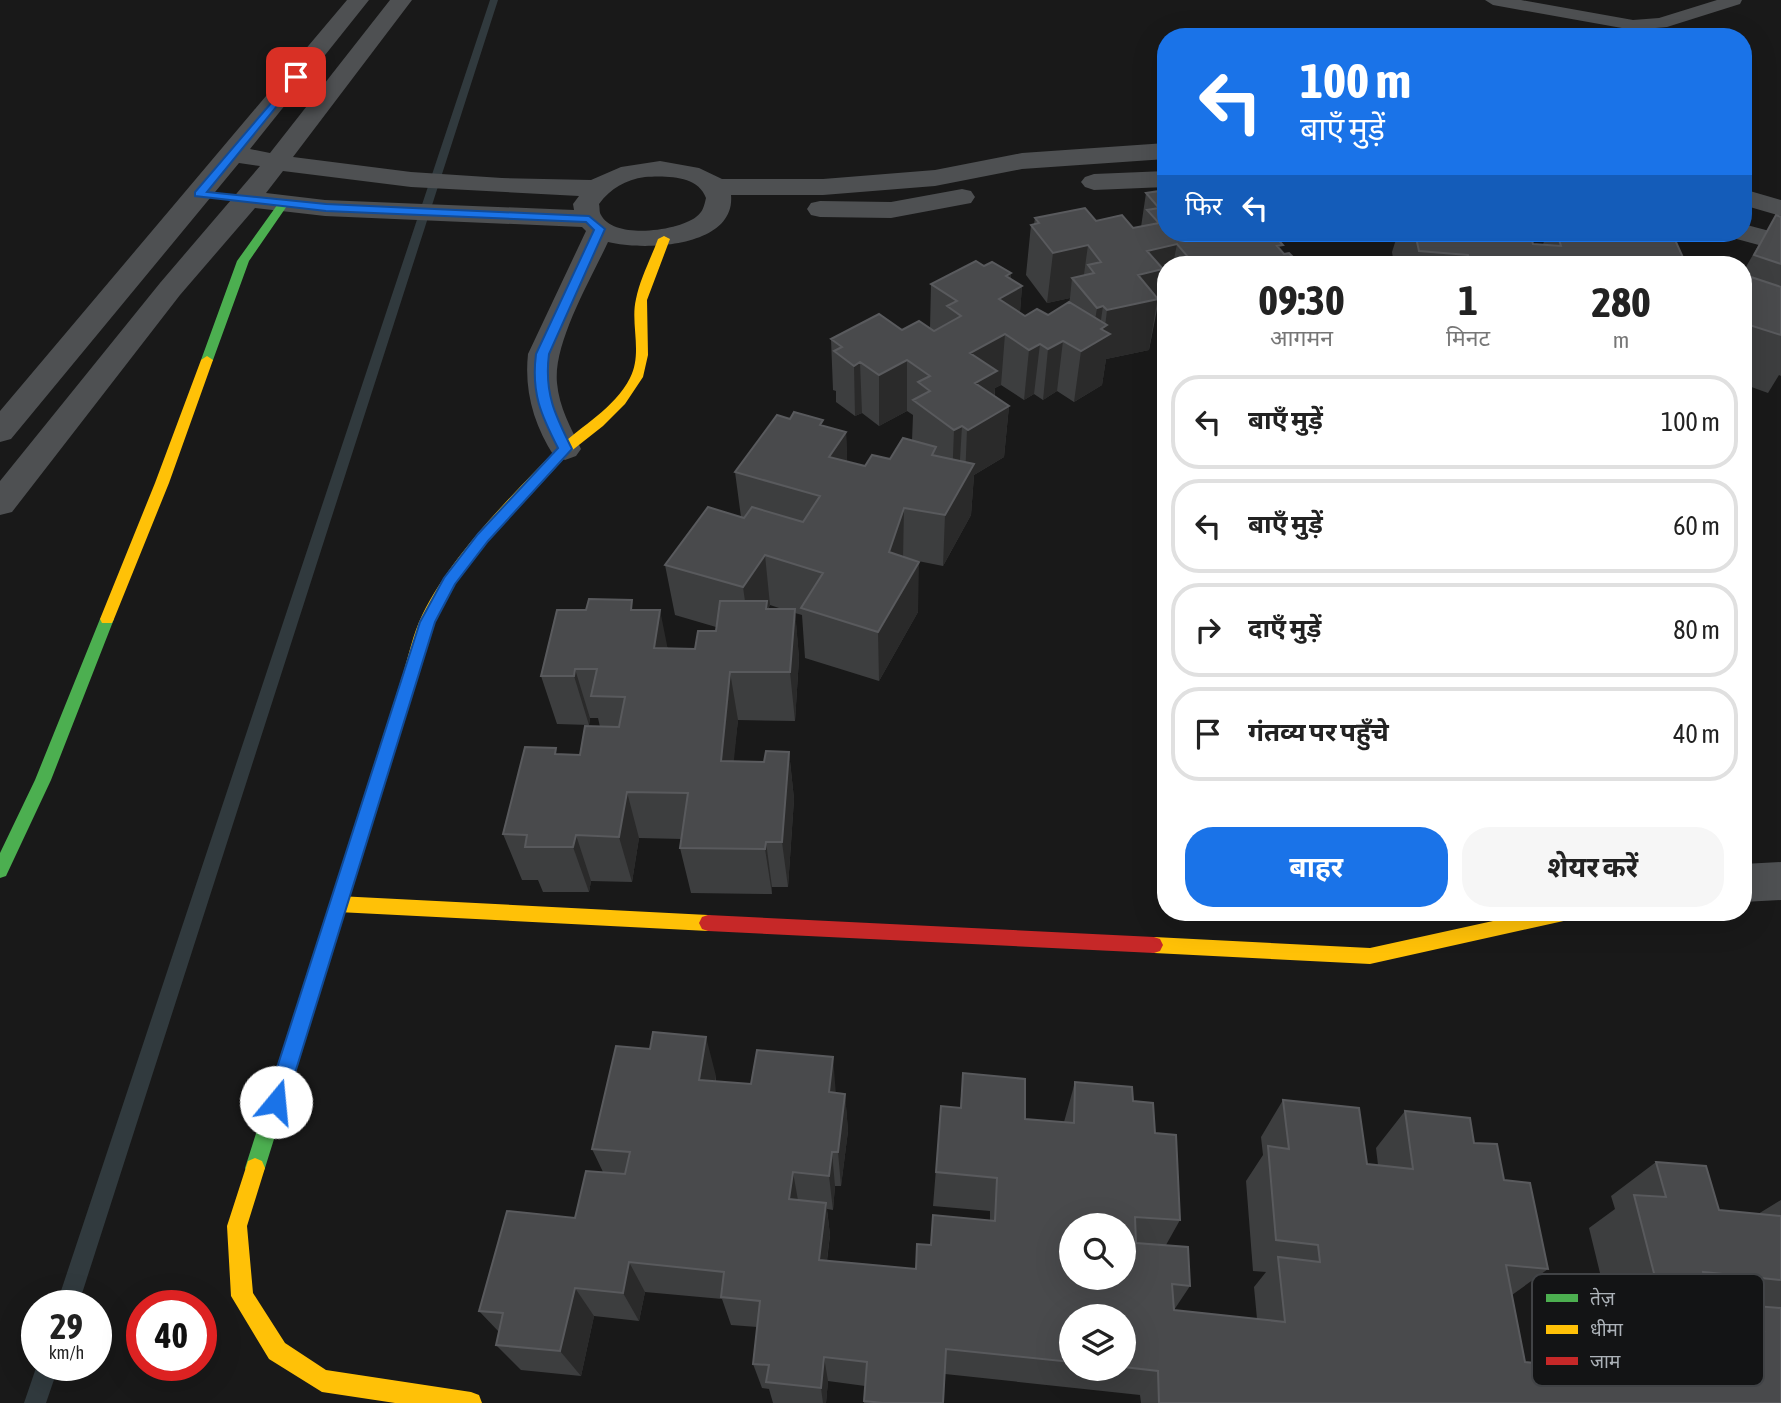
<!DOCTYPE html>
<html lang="hi">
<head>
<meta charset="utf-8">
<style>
	:root { --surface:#fff; --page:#f6f6f6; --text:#222; --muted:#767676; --line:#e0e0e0; --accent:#1a73e8 }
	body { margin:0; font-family:"Asap Condensed","Noto Sans Devanagari",sans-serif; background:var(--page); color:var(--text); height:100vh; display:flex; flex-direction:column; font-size:26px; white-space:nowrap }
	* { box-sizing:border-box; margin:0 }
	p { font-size:23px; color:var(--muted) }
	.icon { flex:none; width:38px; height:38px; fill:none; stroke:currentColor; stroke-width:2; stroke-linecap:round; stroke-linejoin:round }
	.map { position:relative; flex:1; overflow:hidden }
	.drawer { position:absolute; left:1157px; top:256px; width:595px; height:665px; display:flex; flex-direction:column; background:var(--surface); border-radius:28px; box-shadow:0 7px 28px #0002 }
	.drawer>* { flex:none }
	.hud { position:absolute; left:1157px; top:28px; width:595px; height:214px; border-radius:28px; box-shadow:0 7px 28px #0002; background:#1a73e8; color:#fff; overflow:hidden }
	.fabs { position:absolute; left:1059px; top:1213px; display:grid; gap:14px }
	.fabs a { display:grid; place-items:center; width:77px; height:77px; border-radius:50%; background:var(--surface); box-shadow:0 7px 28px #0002; font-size:35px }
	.speed { position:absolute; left:21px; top:1290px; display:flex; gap:14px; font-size:35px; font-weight:700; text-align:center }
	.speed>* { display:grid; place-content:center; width:91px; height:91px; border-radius:50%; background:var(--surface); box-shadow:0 7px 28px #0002; line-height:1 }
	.speed small { font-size:18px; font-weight:400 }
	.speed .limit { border:10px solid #d22; background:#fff; color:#111 }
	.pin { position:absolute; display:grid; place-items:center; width:60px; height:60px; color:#fff; margin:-30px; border-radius:14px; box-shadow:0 4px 10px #0006 }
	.me { position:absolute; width:77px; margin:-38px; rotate:17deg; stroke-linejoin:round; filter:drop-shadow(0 0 5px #0008) }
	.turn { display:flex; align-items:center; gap:24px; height:147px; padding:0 28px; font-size:32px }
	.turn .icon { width:91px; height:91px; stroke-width:2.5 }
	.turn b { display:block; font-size:49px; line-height:60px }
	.then { display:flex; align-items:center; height:66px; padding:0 28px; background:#0003; gap:14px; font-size:26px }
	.eta { display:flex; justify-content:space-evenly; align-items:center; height:119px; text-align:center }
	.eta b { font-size:42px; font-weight:700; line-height:49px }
	.cta { display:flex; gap:14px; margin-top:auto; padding:14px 28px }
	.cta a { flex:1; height:80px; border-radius:28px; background:var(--accent); color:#fff; font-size:28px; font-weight:700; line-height:80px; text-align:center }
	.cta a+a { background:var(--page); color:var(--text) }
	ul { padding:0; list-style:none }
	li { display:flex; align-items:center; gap:21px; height:94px; margin:0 14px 10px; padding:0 14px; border:4px solid var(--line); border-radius:28px }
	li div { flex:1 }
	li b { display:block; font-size:26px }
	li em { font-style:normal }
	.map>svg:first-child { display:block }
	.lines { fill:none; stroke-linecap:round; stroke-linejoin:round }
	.stream { fill:#313a3e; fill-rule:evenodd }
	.lane { fill:#4e5052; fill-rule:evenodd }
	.street { fill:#4e5052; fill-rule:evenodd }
	.fast { fill:#4caf50; fill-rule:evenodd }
	.slow { fill:#ffc107; fill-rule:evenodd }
	.jam { fill:#c62828; fill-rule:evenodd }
	.wall { fill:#3d3e3f; fill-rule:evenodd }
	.shaded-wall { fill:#2a2a2a }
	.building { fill:#494a4c; stroke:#595a5d; stroke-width:2; fill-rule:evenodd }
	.route { fill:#1a73e8; stroke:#114b97; stroke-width:2 }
	.key { fill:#131415; stroke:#414346; stroke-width:2 }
	.key-label { font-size:19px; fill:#acb2b8 }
</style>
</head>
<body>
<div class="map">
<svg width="1781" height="1403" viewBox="0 0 1781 1403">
	<rect width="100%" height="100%" fill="#191919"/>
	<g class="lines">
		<!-- stream -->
		<path class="stream" d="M490 0H498L78 1306H56Z
			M37 1365H59L46 1403H24Z"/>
		<!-- lane -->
		<path class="lane" d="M1485 0H1521L1633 20 1659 18 1717 0H1742L1740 4 1667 27 1633 30 1493 5Z"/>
		<!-- street -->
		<path class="street" d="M347 0H369L250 149 270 153 390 0H412L293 157 411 172 502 178 591 180 621 167 660 161 699 168 722 179H823L935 170 1022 153 1166 143V159L1022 169 935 186 823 195H731C736 248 643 251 608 242 591 279 553 343 557 383 559 407 571 428 581 449L576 456 565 460 554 456C534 425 524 391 528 354L586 231 582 227 325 216 255 208 180 295 12 512 0 515V481L160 283 260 166 239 163 11 439 0 442V411ZM283 171 411 187 579 196 573 204 574 210 325 200 266 193ZM645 177C665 176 698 175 706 198 704 206 703 212 696 217 678 231 614 240 601 215 599 212 600 208 599 204 611 188 625 180 645 177Z
			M1166 171V187L1094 190 1085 187 1081 182 1085 177 1094 174Z
			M962 189 971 191 975 197 971 203 891 218 820 217 811 215 807 209 811 203 820 201 891 202Z
			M1743 189 1781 200V216L1743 205Z
			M1743 224 1781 234V251L1733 238 1730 233H1743Z
			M1781 862V900L1743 902V864Z"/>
		<!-- fast -->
		<path class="fast" d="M280 201 289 203 249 261 213 360 211 363H203L201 360 237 261Z
			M107 613 114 619 51 780 6 876 0 878V853L35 780 100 619Z
			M408 677 416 683 265 1168 262 1175 255 1178 248 1175 245 1168 400 683Z"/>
		<!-- slow -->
		<path class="slow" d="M664 236 670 239 647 300 648 355 643 377 625 404 603 426 570 452 488 541 455 584 434 622 416 683 414 687H402L400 683C407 663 411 641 419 622 446 560 511 496 558 448 582 425 614 409 630 378 643 353 630 324 636 299 640 279 651 258 658 239Z
			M207 356 213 360 169 483 114 619 112 623H102L100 619 155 483 201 360Z
			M338 896 708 915 714 917 717 923 714 929 708 931 338 912 332 910 329 904 332 898Z
			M1534 912H1577L1574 918 1568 920 1370 964 1154 953 1148 951 1145 945 1148 939 1154 937 1370 948Z
			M255 1158 262 1161 265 1168 247 1226 253 1293 285 1343 326 1370 471 1392 479 1395 482 1403H395L322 1392 269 1359 231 1296 227 1226 248 1161Z"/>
		<!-- jam -->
		<path class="jam" d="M708 915 1154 937 1160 939 1163 945 1160 951 1154 953 708 931 702 929 699 923 702 917Z"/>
	</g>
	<!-- wall -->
	<path class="wall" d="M1166 190V233L1243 239 1282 251 1284 254 1295 259 1294 264H1216V263V264H1166L1149 350 1106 359 1102 385 1074 402 1057 391 1043 400 1034 394 1024 400 1001 385 995 388V396L1009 406 1004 457 974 475 971 515 943 566 918 561V612L879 681 805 658 802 615 795 613 799 658 795 721 738 720 733 762H764L789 752 794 799 788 887H772V894L691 893 680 848 682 839 639 838 632 882 591 881 589 892H543L538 880H522L503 834 558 754 580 755 600 727 598 718H590L589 725 557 724 541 676 586 610H634L668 648 695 649 716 631V627L675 615 665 565 741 517 735 472 790 419 824 426 846 432 847 462 865 466 890 459 912 441 913 415 907 411 879 426 862 413 855 416 836 402V391L833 390 831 339 902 330 930 328 931 284 984 266 1011 273V279L1022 286 1020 312 1025 316 1048 315 1069 302 1070 298 1047 303 1026 275 1031 225 1034 224 1035 218 1096 221 1133 228 1141 227 1146 193ZM770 605 782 609H768Z
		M1776 215 1781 217V376L1779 375 1768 393 1743 384V272Z
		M1398 233H1530L1533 244H1543L1548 233H1672L1685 262 1684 264H1394L1392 252Z
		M963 1073 1025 1119 1064 1122 1075 1082 1133 1101 1155 1133 1180 1220 1166 1245 1190 1286 1174 1310 1257 1319 1254 1287 1266 1272 1253 1271 1246 1181 1263 1155 1261 1137 1283 1100 1367 1164 1378 1165 1376 1148 1405 1111 1474 1143 1504 1180 1548 1269 1512 1295 1525 1362 1621 1371 1615 1347 1664 1320 1716 1326 1746 1311 1660 1302 1635 1316 1610 1314 1589 1228 1615 1209 1611 1196 1656 1162 1719 1210 1758 1214 1781 1200V1403H1141L1140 1395 945 1374 943 1403H864L865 1386 828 1381 826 1403H773L769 1389 762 1388 753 1364 757 1327 731 1325 722 1299 645 1292 639 1321 594 1316 581 1376 521 1370 496 1345 499 1332 479 1311 575 1218 603 1172 592 1149 716 1076V1081L845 1094 848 1131 841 1186H835L833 1210 827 1209 830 1235 827 1261 916 1269 931 1245 990 1221V1211L933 1206 941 1106 960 1108ZM1071 1316H1124V1368H1071Z"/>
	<!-- shaded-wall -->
	<path class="shaded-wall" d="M1202 233H1228L1216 264H1194Z
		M1177 244 1173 264H1166V295L1158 296 1149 350 1106 359 1102 385 1074 402 1081 351 1091 345 1097 308 1103 306 1098 341 1101 329 1105 327 1107 310 1138 275 1147 251Z
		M1088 245 1082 289 1072 278 1070 298 1047 303 1053 253Z
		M1295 259 1294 264H1283V262Z
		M1011 273 1010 293 1022 286 1018 336 1005 334 1001 385 995 388 993 415 1009 406 1004 457 974 475 971 515 943 566 945 515 965 480 970 353 999 299 1006 276Z
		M1063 341 1057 391 1043 400 1048 349Z
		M1040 344 1034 394 1024 400 1029 350Z
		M907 360V411L879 426V375Z
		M860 362 862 413 855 416 854 366Z
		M962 426 959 476 952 481 954 430Z
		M846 432 848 482 829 457Z
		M904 508 903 559 889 552Z
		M765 555 770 605 750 637 743 587Z
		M919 562 918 612 879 681 878 632Z
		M795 609 799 658 795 721 790 672Z
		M660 610 670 660 654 648Z
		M575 669 590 718 589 725 574 676Z
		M730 672 738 720 729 808 721 761Z
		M789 752 794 799 788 887 782 842Z
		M627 792 639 838 632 882 619 837Z
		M576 835 591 881 589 892 573 847Z
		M766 842 772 887V894L765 849Z
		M706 1037 716 1076 710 1117 699 1080Z
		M833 1057 836 1095 829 1092Z
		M845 1094 848 1131 841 1186 838 1152Z
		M832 1152 835 1186 833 1210 829 1176Z
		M793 1172 799 1206 789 1199Z
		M826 1203 830 1235 823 1290 819 1260Z
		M629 1262 645 1292 639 1321 623 1293Z
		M575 1288 594 1316 581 1376 560 1351Z
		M824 1357 828 1381 826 1403H823L821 1388Z"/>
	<!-- building -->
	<path class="building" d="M1166 190V233H1213L1216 236 1229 233H1237L1243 239 1272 233 1283 245 1277 246 1284 254 1289 253 1295 259 1283 262 1285 264H1223L1217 259 1194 264 1177 244 1147 251 1163 269 1138 275 1158 299 1107 310 1103 306 1097 308 1072 278 1094 273 1088 265 1101 262 1088 245 1053 253 1031 225 1039 223 1035 218 1085 208 1096 221 1122 215 1133 228 1159 223 1147 210 1159 208 1146 193Z
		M1776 215 1781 217V264L1754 255Z
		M1415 233H1530L1533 244 1561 246 1557 233H1672L1685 262 1640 259 1642 264 1628 263 1629 264H1470L1468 255 1419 251Z
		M976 261 984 266 992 262 1011 273 1006 276 1022 286 999 299 1025 316 1037 309 1048 315 1069 302 1107 325 1101 329 1110 334 1081 351 1063 341 1048 349 1040 344 1029 350 1005 334 970 353 997 371 975 383 1009 406 968 430 962 426 954 430 913 400 930 391 918 382 930 376 907 360 879 375 860 362 854 366 834 351 842 347 831 339 879 314 902 330 919 321 934 331 961 316 947 306 957 301 931 284Z
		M1745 275 1781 287V335L1743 323V279Z
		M794 412 823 420 820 425 846 432 829 457 865 466 872 455 890 459 903 438 936 447 932 455 974 464 945 515 904 508 889 552 919 562 878 632 801 608 823 573 765 555 743 587 665 565 708 507 744 518 752 507 803 522 820 496 735 472 777 415 790 419Z
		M589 599 632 600 631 610H660L654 648 695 649 698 631H716L720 601H767L766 609H795L790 672H730L721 761 764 762 766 751 789 752 782 842H766L765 849 680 848 688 793 627 792 619 837 576 835 573 847H525L527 835 503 834 525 747 556 748 555 754 580 755 585 726 619 727 625 697 591 696 597 669H575L574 676H541L557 610H586Z
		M653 1032 706 1037 699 1080 751 1084 757 1050 833 1057 829 1092 845 1094 838 1152H832L829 1176 793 1172 789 1199 826 1203 819 1260 916 1269 917 1244 931 1245 933 1215 995 1221 997 1178 936 1172 941 1106 961 1108 963 1073 1025 1079V1119L1074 1123 1075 1082 1132 1087 1133 1101 1153 1103 1155 1133 1176 1135 1180 1220 1135 1217 1136 1243 1188 1247 1190 1286 1172 1284 1174 1310 1285 1322 1278 1257 1320 1262 1318 1245 1276 1240 1268 1146 1289 1149 1283 1100 1359 1108 1367 1164 1413 1169 1405 1111 1470 1118 1474 1143 1497 1144 1504 1180 1530 1183 1548 1269 1506 1265 1525 1362 1679 1377 1664 1320 1764 1331 1756 1306 1781 1308V1403H1159L1158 1371 1124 1367V1316H1071V1362L946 1349 943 1403H883L864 1401 867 1362 824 1357 821 1388 766 1382 769 1365 753 1364 760 1301 721 1297 724 1272 629 1262 623 1293 575 1288 560 1351 496 1345 503 1313 479 1311 507 1211 575 1218 586 1171 625 1174 630 1152 592 1149 616 1046 650 1049ZM1071 1225H1124V1278H1071Z
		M1656 1162 1706 1166 1719 1210 1781 1216V1280L1703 1272 1704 1277 1681 1275 1684 1288 1657 1285 1634 1195 1666 1197Z"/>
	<!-- route -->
	<path class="route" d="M296 74 299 75V79L207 192 326 204 589 216 605 229 549 354C544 393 555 415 572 449L488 541 455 584 435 622 286 1102 283 1109 276 1112 269 1109 266 1102 420 622 444 578 478 534 558 448C541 415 531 393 536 354L594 230 586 222 326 211 195 196V192Z"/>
	<!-- legend -->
	<rect x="1532" y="1274" width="232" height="112" rx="10" class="key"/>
	<rect x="1546" y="1294" width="32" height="8" fill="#4caf50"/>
	<rect x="1546" y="1325" width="32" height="9" fill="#ffc107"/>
	<rect x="1546" y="1357" width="32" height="8" fill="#c62828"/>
	<g class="key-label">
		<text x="1590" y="1305">तेज़</text>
		<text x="1590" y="1336">धीमा</text>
		<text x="1590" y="1368">जाम</text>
	</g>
</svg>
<div class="fabs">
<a><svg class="icon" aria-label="search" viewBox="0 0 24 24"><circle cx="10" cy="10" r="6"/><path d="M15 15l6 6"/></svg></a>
<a><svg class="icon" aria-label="layers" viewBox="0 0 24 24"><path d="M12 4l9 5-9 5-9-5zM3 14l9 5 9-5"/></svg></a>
</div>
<div class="speed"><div>29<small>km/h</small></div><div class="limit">40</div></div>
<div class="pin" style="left:296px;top:77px;background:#d93025"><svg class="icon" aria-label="arrive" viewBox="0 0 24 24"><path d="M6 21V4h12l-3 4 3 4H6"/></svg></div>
<svg class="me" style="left:276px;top:1102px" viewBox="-20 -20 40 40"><circle r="19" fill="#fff"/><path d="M0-13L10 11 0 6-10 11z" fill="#1a73e8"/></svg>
<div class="hud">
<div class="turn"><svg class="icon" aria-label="left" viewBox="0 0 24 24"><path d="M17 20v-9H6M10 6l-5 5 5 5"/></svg><div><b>100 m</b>बाएँ मुड़ें</div></div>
<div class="then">फिर<svg class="icon" aria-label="left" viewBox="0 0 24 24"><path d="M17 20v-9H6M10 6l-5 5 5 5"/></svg></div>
</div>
<section class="drawer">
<div class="eta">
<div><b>09:30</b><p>आगमन</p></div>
<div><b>1</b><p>मिनट</p></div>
<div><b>280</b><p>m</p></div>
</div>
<ul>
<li><svg class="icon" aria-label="left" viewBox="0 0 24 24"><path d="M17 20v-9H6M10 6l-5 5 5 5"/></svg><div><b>बाएँ मुड़ें</b></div><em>100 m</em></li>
<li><svg class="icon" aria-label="left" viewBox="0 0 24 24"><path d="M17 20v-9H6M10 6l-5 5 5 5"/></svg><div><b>बाएँ मुड़ें</b></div><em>60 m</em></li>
<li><svg class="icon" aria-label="right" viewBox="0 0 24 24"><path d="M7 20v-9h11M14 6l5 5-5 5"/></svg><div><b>दाएँ मुड़ें</b></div><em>80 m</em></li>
<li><svg class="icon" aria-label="arrive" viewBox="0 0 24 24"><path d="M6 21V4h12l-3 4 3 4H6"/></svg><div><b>गंतव्य पर पहुँचे</b></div><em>40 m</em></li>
</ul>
<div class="cta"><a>बाहर</a><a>शेयर करें</a></div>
</section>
</div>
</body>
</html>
